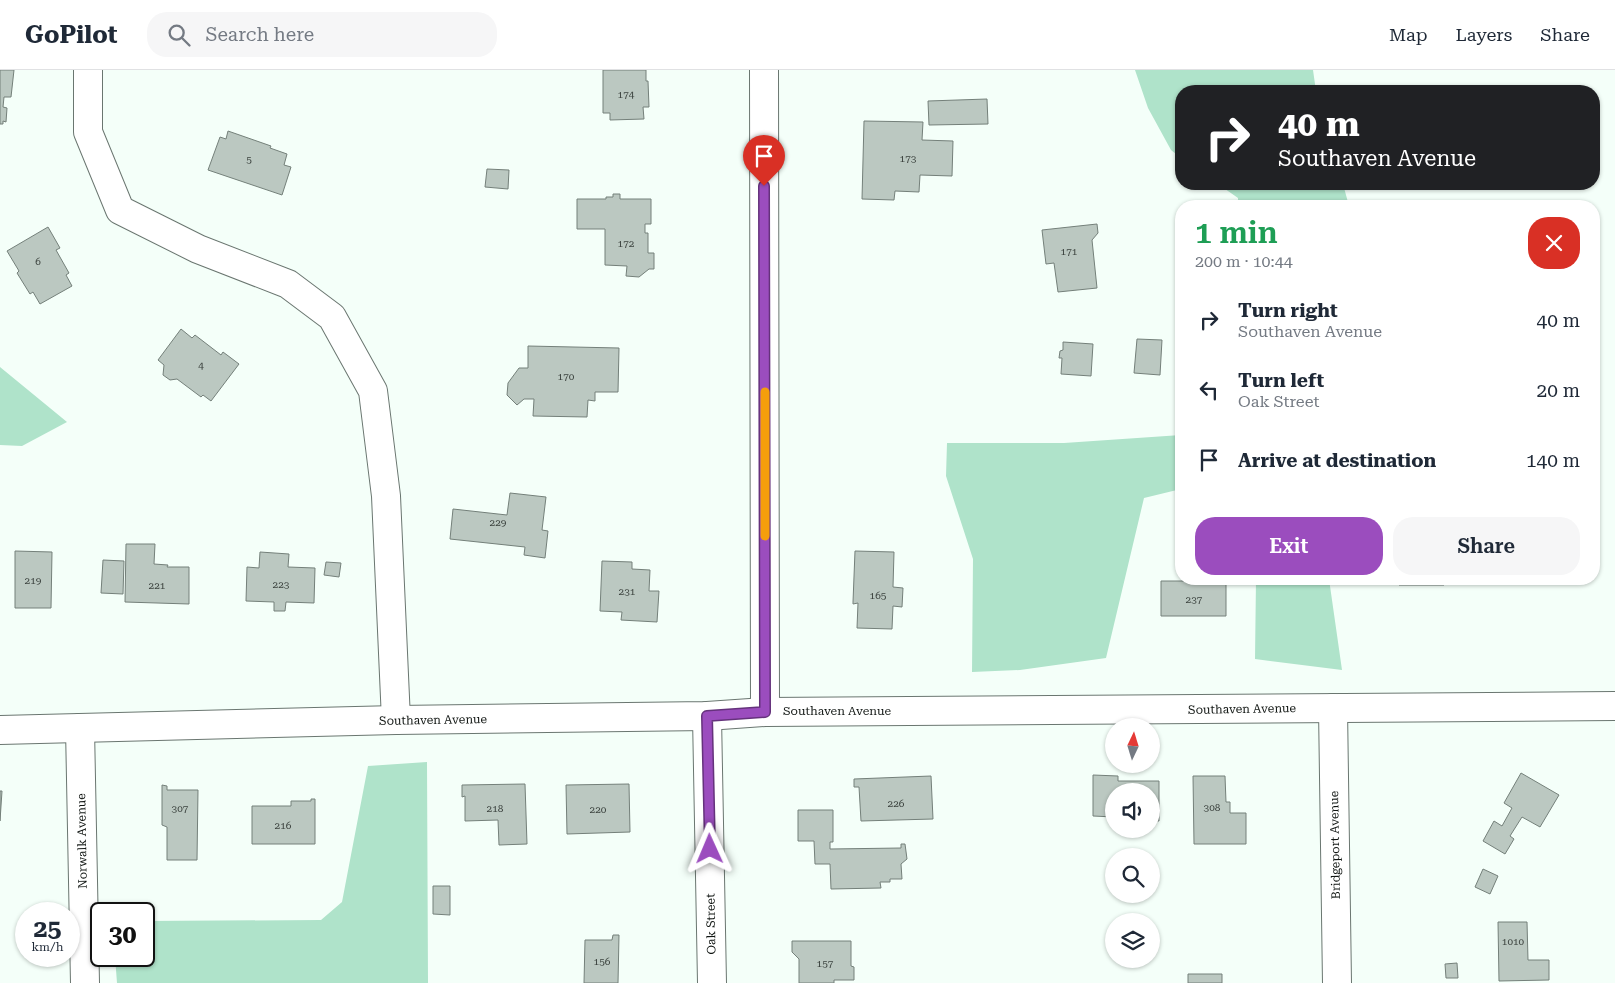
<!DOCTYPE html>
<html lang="en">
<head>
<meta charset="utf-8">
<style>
	:root { --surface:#fff; --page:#f6f6f7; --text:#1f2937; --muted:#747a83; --line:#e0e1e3; --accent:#9b4dbe }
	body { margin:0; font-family:"Roboto Serif",serif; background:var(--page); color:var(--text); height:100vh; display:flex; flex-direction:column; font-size:19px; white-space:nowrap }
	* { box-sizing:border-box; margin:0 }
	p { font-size:16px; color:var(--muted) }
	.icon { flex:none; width:28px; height:28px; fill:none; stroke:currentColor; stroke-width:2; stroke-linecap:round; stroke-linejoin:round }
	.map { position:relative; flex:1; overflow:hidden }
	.sheet { position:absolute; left:1175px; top:130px; width:425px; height:385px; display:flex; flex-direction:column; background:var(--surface); border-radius:20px; box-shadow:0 1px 4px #0004 }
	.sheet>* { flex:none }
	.guide { position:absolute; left:1175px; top:15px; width:425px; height:105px; border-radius:20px; box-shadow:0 1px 4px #0004; background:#202124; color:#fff; overflow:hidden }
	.needle { width:32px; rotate:4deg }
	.controls { position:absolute; left:1105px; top:648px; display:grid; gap:10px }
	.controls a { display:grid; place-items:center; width:55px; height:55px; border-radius:50%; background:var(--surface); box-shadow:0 1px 4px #0004; font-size:25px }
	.speed { position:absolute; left:15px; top:832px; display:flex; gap:10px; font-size:25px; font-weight:700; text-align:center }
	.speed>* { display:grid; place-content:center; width:65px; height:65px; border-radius:50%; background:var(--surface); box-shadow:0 1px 4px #0004; line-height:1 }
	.speed small { font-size:12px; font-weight:400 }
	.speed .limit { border:2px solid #111; border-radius:8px; background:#fff; color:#111 }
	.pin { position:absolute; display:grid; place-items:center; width:42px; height:42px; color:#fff; margin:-51px -21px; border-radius:50% 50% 50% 0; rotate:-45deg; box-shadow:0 0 5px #0007 }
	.pin .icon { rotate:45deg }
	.me { position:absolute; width:55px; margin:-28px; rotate:359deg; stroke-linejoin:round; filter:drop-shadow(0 0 4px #0008) }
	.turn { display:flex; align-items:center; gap:18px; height:105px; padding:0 20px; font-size:22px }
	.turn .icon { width:65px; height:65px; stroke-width:2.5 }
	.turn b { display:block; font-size:35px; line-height:42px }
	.round { display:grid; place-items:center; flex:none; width:52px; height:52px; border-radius:20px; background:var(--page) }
	.overview { display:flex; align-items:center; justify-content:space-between; height:85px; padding:0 20px }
	h1 { font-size:30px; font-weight:600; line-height:38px; color:#1e9e55 }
	.primary-button { display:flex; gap:10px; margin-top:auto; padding:10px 20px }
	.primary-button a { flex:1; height:58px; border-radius:20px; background:var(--accent); color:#fff; font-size:20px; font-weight:600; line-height:58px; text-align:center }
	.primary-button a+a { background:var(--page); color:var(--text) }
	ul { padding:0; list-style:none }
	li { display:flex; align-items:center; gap:15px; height:70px; padding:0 20px }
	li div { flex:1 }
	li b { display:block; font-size:19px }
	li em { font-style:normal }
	header { display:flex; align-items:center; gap:30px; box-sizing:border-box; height:70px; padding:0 25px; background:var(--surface); border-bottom:1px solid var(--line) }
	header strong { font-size:24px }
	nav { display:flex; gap:28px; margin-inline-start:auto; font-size:18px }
	.search { width:350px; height:45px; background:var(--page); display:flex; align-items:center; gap:12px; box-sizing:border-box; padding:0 18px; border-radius:20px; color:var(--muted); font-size:19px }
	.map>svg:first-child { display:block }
	.green { fill:#afe3ca }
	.building { fill:#bbc8c1; stroke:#74807a }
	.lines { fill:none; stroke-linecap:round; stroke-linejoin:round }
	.minor-casing { stroke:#6a7670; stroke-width:30 }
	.tertiary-casing { stroke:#6a7670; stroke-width:30 }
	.minor { stroke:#fff; stroke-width:28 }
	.tertiary { stroke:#fff; stroke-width:28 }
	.route-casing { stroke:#65327c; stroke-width:12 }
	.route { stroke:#9b4dbe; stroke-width:9 }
	.slow { stroke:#f59e0b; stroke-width:9 }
	.labels { text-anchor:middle; stroke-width:4; stroke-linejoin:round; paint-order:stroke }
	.number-label { font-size:10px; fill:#3b423e }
	.street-label { font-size:12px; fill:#101512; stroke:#fff }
</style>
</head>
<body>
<header>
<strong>GoPilot</strong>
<div class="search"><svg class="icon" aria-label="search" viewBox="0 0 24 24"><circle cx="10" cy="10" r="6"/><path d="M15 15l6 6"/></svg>Search here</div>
<nav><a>Map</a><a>Layers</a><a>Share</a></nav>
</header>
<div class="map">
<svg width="1615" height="913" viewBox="0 0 1615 913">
	<rect width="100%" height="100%" fill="#f4fff9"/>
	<!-- green -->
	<path class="green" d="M1135 0H1313L1316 21H1181V88L1171 80 1148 38Z
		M1218 114H1343L1349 136H1238V128Z
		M0 297 67 352 22 376 0 375Z
		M1181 365V419L1144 428 1106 588 1020 600 972 602 973 489 946 406 947 373H1064Z
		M1256 509H1329L1342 600 1255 589Z
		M427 692 428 913H117L115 886H144V851L321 850 342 832 368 696Z"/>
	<!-- building -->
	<path class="building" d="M0 0H14L11 27H4L3 37 7 38 6 52 3 51V54H0Z
		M603 0H646V11H648L649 37H643L644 49 610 50V43H603Z
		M987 29 988 54 929 55 928 31Z
		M864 51 923 52 922 70 953 71 952 106 920 105 919 122 895 121 894 130 862 129Z
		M228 61 271 76 270 78 287 84 284 95 291 97 282 125 208 100 220 67 226 69Z
		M487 99 509 100 508 119 485 117Z
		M613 124H620V129H651V154H645V163H648V183H654V199H649L639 207 626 206 627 196 605 195V159H577V129H606V127H613Z
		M1097 154 1098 163 1092 170 1097 218 1058 222 1054 193 1046 194 1042 160Z
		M48 157 60 178 56 180 69 203 66 205 72 216 40 234 33 222 30 224 17 203 19 201 7 181Z
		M181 259 192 268 195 265 221 285 223 282 239 294 211 331 203 325 201 327 177 309 170 310 163 305 164 295 158 290Z
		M1137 269 1162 270 1160 305 1134 303Z
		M1063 272 1093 274 1091 306 1061 304 1062 288H1059L1060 281 1063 280Z
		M528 276 619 278 618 322H595V331L588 330 587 347 533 346 534 329H524L517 335 507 325 508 313 519 298H528Z
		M510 423 546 427 542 460 548 461 545 488 524 485 525 477 450 469 453 439 507 445Z
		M126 474H155L154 494 168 495 167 497H189V534L125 532Z
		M15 481 52 482 51 538H15Z
		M855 481 894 482 893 517 903 518 902 537 893 536 892 559 857 558 858 533 853 534V532Z
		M260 482 289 484 288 497 315 498 314 533 286 532 285 541H274V532L246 531 247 497 259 498Z
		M103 490 124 491 123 524 101 523Z
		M602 491 632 492V499L650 500 649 521H659L657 552 621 550 622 542 600 541Z
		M326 492 341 493 339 507 324 505Z
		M1192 509H1226V546H1161V511H1192Z
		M1399 509H1459V510H1444V515H1399Z
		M1521 703 1559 725 1540 757 1522 747 1510 766 1514 769 1505 784 1483 771 1494 751 1502 756 1512 738 1504 733Z
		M1093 705 1118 706V711H1159V751H1151V721H1114V747L1093 746Z
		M931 706 933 749 861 751 859 717H854V709Z
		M1193 706H1225L1226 732H1230V743H1246V774H1194Z
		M525 714 527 774 499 775 498 750 465 751V726L462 727V715Z
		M629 714 630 762 567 764 566 715Z
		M162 715 167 716V720H198L197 790H167V757L162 755Z
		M0 721H2L0 751Z
		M311 729H315V774H252V736H291V731H311Z
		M798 740H833V772H830V779L901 778V774H905L907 789 901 794 902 809H890V812H880L881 818 831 819 830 794H815L814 771H798Z
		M1483 799 1498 806 1490 824 1475 817Z
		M433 816H450V845L433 844Z
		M1498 852H1527L1528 890H1549V910L1499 911Z
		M613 865H619L618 913H584L585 870H612Z
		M792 871H851V896L854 897V910H834V913H799V889L792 882Z
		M1457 893 1458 908H1446L1445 894Z
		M1188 904H1222V913H1188Z"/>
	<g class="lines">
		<!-- minor casing -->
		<g class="minor-casing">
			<path id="minor" d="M88 0V62L120 140 198 179 288 214 332 247 373 321 386 426 396 650
				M764 0 765 642
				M1333 638 1337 913
				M707 646 712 913
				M80 658 85 913"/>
		</g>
		<!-- tertiary casing -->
		<g class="tertiary-casing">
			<path id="tertiary" d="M0 660 396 650 707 646 765 642 1615 636"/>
		</g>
		<!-- minor -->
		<use href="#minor" class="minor"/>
		<!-- tertiary -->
		<use href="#tertiary" class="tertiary"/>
	</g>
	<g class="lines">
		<!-- route casing -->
		<g class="route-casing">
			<path id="route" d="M710 779 707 646 765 642 764 116"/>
		</g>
		<!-- route -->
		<use href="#route" class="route"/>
		<!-- slow -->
		<path class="slow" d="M765 322V466"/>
	</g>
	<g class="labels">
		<!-- number labels -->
		<g class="number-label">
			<text x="626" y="28">174</text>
			<text x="908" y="92">173</text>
			<text x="249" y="93">5</text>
			<text x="626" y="177">172</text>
			<text x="1069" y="185">171</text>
			<text x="38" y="195">6</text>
			<text x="201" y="299">4</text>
			<text x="566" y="310">170</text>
			<text x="498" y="456">229</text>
			<text x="33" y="514">219</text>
			<text x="281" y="518">223</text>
			<text x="157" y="519">221</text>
			<text x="627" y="525">231</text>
			<text x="878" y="529">165</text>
			<text x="1194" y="533">237</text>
			<text x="896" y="737">226</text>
			<text x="1212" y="741">308</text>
			<text x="180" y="742">307</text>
			<text x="495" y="742">218</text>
			<text x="598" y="743">220</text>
			<text x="283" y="759">216</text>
			<text x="1513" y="875">1010</text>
			<text x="602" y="895">156</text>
			<text x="825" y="897">157</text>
		</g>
		<!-- street labels -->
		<g class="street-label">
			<text transform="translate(1242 639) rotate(-1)" y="4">Southaven Avenue</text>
			<text x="837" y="645">Southaven Avenue</text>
			<text transform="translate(433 650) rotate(-1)" y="4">Southaven Avenue</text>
			<text transform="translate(82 771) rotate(-91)" y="4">Norwalk Avenue</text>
			<text transform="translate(1335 775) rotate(-91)" y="4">Bridgeport Avenue</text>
			<text transform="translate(711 854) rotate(-91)" y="4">Oak Street</text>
		</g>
	</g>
</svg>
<div class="controls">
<a><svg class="needle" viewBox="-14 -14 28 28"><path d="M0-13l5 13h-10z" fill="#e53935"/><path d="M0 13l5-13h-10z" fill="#747a83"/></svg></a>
<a><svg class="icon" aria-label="sound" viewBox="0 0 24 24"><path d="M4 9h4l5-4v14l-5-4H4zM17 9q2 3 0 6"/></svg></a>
<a><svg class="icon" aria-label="search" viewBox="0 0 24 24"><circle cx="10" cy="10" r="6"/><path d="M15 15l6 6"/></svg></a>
<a><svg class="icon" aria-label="layers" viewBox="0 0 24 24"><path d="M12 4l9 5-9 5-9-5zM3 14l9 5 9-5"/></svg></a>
</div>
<div class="speed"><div>25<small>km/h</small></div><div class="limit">30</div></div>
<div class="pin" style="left:764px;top:116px;background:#d93025"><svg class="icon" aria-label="arrive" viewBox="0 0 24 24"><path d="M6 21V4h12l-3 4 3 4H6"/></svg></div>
<svg class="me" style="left:710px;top:779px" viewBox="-20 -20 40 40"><path d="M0-17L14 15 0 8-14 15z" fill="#9b4dbe" stroke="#fff" stroke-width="4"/></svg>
<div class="guide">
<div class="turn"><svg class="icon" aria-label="right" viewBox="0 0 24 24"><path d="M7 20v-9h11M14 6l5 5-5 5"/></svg><div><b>40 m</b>Southaven Avenue</div></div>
</div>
<section class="sheet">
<div class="overview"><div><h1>1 min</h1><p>200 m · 10:44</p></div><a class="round" style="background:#d93025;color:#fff"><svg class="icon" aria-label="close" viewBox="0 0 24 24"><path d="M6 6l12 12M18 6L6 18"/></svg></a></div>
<ul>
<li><svg class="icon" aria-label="right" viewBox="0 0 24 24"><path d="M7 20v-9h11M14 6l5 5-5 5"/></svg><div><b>Turn right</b><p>Southaven Avenue</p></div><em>40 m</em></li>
<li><svg class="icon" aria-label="left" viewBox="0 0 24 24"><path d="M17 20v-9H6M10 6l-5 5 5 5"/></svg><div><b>Turn left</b><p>Oak Street</p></div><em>20 m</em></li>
<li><svg class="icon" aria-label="arrive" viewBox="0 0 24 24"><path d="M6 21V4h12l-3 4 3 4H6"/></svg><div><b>Arrive at destination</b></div><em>140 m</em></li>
</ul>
<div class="primary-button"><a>Exit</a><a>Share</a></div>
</section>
</div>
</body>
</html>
